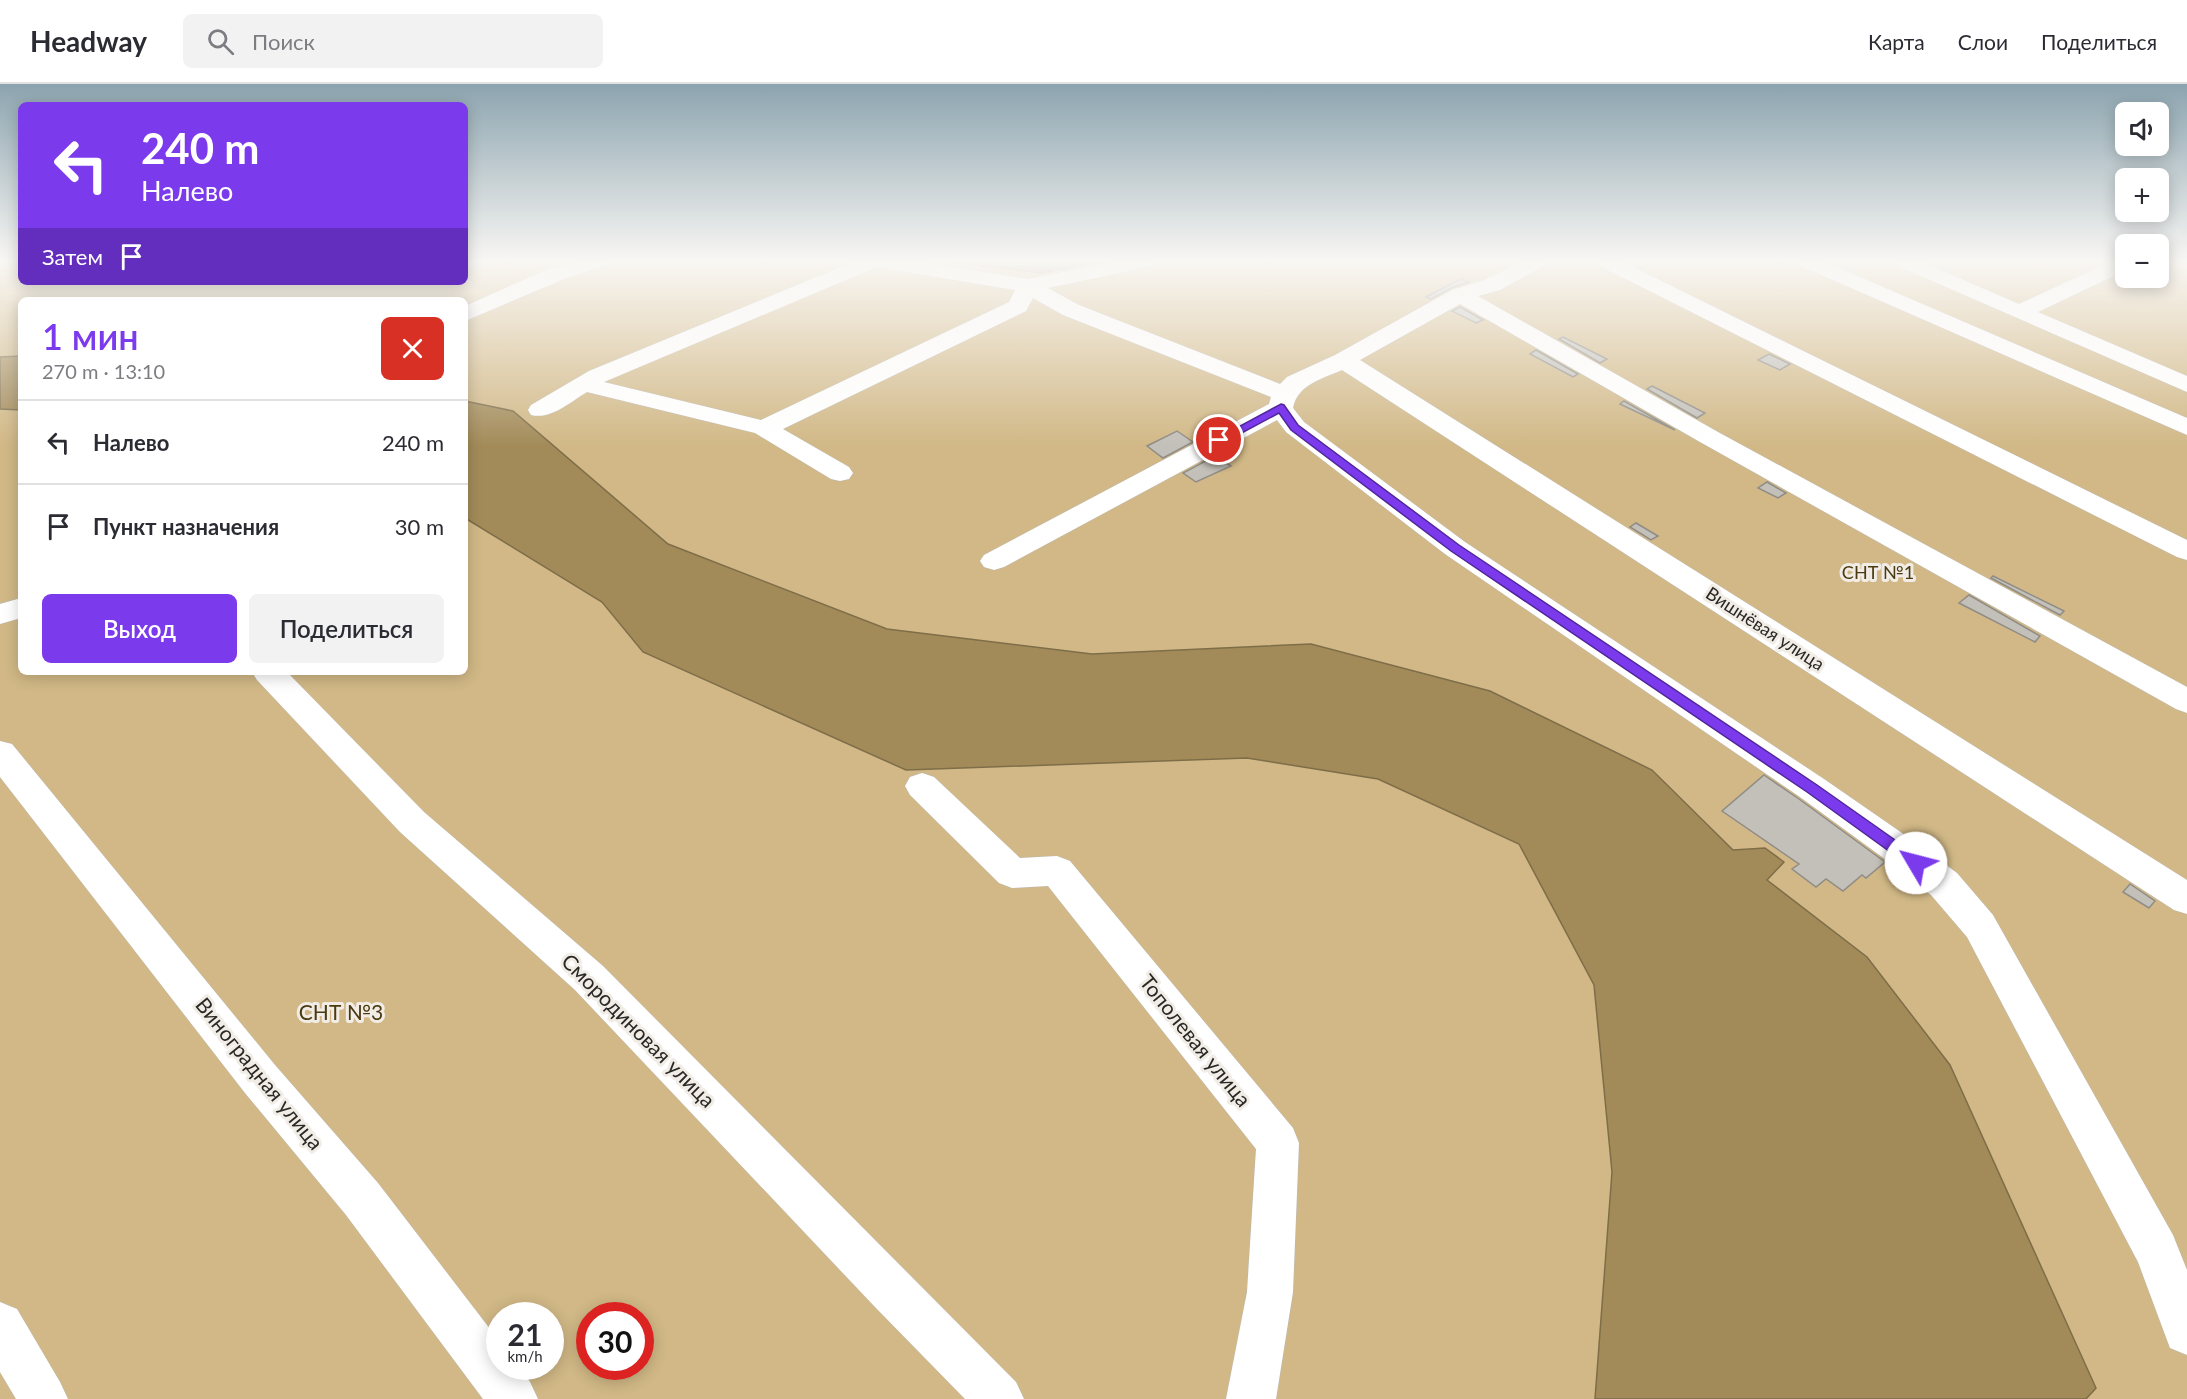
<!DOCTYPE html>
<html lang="ru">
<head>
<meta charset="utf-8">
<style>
	:root { --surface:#fff; --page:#f2f2f3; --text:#2b2b33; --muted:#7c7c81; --line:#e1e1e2; --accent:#7c3aed }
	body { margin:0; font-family:Lato,sans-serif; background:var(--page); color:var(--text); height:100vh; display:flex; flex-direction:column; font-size:22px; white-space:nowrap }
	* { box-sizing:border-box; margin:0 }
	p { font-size:20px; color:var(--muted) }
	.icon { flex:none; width:33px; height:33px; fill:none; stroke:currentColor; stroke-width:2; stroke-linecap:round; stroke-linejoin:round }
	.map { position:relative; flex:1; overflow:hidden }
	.panel { position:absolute; left:18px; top:213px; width:450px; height:378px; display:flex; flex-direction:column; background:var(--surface); border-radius:9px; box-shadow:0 3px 15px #0003 }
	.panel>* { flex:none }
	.banner { position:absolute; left:18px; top:18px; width:450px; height:183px; border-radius:9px; box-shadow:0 3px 15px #0003; background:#7c3aed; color:#fff; overflow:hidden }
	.tools { position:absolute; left:2115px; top:18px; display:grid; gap:12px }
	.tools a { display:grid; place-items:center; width:54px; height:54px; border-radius:9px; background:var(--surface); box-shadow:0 3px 15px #0003; font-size:30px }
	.speed { position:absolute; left:486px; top:1218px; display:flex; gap:12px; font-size:30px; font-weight:700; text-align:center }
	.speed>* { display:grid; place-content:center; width:78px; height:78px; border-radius:50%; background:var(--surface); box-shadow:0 3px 15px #0003; line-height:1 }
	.speed small { font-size:15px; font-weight:400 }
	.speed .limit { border:9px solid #d22; background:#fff; color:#111 }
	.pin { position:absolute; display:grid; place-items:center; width:51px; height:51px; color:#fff; margin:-26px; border:3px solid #fff; border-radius:50%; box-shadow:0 2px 6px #0007 }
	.me { position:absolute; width:66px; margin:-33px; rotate:307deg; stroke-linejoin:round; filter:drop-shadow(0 0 4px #0008) }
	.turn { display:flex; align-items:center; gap:21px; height:126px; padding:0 24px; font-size:27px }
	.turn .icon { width:78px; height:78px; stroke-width:2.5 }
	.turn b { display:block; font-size:42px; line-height:51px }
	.then { display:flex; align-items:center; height:57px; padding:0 24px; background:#0003; gap:12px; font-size:22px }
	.round { display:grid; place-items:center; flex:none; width:63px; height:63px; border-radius:9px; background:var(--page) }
	.summary { display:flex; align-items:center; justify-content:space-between; height:102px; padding:0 24px }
	h1 { font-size:36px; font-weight:600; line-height:45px; color:var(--accent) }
	.button { display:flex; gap:12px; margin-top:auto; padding:12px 24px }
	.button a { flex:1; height:69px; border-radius:9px; background:var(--accent); color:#fff; font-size:24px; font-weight:600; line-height:69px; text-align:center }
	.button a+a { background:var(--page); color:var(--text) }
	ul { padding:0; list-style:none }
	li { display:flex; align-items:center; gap:18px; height:84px; padding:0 24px; border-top:2px solid var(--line) }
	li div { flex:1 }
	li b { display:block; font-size:22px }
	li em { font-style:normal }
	header { display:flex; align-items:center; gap:36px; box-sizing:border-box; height:84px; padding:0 30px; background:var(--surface); border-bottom:2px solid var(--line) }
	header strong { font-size:28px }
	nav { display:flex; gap:33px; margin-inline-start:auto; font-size:21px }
	.search { width:420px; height:54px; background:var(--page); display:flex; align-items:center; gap:15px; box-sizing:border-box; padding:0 21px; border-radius:9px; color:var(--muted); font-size:22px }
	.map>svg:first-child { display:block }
	.green { fill:#d1b886; fill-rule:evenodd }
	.water { fill:#a38b59; stroke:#7e6d49; stroke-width:1.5 }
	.building { fill:#c3c0b9; stroke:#8f8c86; stroke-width:1.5 }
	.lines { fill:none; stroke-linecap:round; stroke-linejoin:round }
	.minor-casing { stroke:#bdbab3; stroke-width:1 }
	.minor { fill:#fff; fill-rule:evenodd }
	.route { fill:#7c3aed; stroke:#51269a; stroke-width:1.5 }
	.labels { text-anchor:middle; stroke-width:6; stroke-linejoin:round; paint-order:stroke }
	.park-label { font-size:18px; fill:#4b3a10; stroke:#f1ede6 }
	.street-label { font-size:18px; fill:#292825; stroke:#f1ede6 }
	.near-park-label { font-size:21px; fill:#4b3a10; stroke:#f1ede6 }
	.near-street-label { font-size:21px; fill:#292825; stroke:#f1ede6 }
</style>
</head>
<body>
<header>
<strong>Headway</strong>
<div class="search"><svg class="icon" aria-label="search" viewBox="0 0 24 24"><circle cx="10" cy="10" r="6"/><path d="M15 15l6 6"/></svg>Поиск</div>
<nav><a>Карта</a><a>Слои</a><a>Поделиться</a></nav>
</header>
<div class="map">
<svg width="2187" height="1315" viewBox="0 0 2187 1315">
	<rect width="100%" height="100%" fill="#f1ede6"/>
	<!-- green -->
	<path class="green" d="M0 178H21V198H465V178H2125L2126 194H2158L2159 178H2187V1315H2086L2095 1303 1950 981 1867 873 1766 796 1784 778 1765 764 1733 766 1652 686 1490 607 1311 560 1092 570 887 545 668 460 513 327 465 317V216H21V272L0 273Z
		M7 324 21 326V588H465V434L602 518 643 568 906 686 1247 674 1378 695 1519 760 1594 901 1612 1088 1595 1315H0V325ZM500 1232H550V1282H500ZM590 1232H640V1282H590Z"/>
	<!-- water -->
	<path class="water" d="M952 178H1094L1041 189Z
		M21 272V326L0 325V273Z
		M465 317 513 327 668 460 887 545 1092 570 1311 560 1490 607 1652 686 1733 766 1765 764 1784 778 1767 796 1867 873 1950 981 2096 1304 2086 1315H1595L1612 1088 1594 901 1519 760 1378 695 1247 674 906 686 643 568 602 518 465 434Z"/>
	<!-- building -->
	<path class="building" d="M1461 195 1469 198 1451 204 1431 215 1426 213Z
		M1460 223 1483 236 1476 239 1452 227Z
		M1563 253 1607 275 1600 279 1559 255Z
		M1536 266 1578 290 1573 293 1530 270Z
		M1769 270 1790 280 1780 286 1758 276Z
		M1652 302 1705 329 1697 334 1647 305Z
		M1624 317 1675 346 1620 320Z
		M1177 347 1193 358 1163 374 1147 362Z
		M1215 372 1231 382 1196 398 1183 389Z
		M1767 398 1786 409 1778 414 1758 404Z
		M1636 439 1658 452 1651 456 1630 443Z
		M1993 492 2064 527 2060 531 1991 494Z
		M1969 511 2040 552 2035 558 1959 519Z
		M1764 691 1799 715 1885 778 1866 794 1862 791 1843 807 1826 795 1816 803 1792 785 1799 780 1722 727Z
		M2130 800 2155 817 2149 824 2123 808Z"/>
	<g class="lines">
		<!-- minor casing -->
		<g class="minor-casing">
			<path id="minor" d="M576 178H608L604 182 564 195 465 237V222L548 185Z
				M853 178H920L1028 195 1115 178H1154L1151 182 1048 204 1079 221 1280 300 1287 293 1335 271 1452 206 1484 196 1521 178H1546L1543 182 1500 206 1478 212 1718 348 2187 603V629L2176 625 1700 358 1460 220 1360 276 2187 796V830L2174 826 1342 286C1322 295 1298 300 1293 324L1304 338 1465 458 1824 695 1915 758 1957 789 1993 831 2173 1151 2187 1186V1271L2170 1264 2138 1178 1967 853 1931 811 1889 778 1800 713 1445 470 1286 348 1277 336 1004 483 994 486 984 483 980 477 984 471 1269 320 1271 313 1063 231 1033 214 1026 227 783 345 849 383 853 389 849 395 840 397 831 395 755 349 587 308C570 318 551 336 531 331L528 326 531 321 589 287ZM877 183 1015 206 1009 218 761 336 604 298Z
				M1596 178H1623L2187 456V476L2177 473 1600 182Z
				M1797 178H1825L2187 334V351L1801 182Z
				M1894 178H1922L2019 220 2110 178H2126V186L2038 228 2187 292V308L1898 182Z
				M21 514V534L0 540V520Z
				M252 588H287L424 728 603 882 1016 1298 1024 1315H965L875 1223 575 906 400 748 257 596Z
				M0 657 12 660 275 981 378 1099 500 1258V1282H519L530 1298 538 1315H483L346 1131 245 1009 0 693Z
				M922 689 934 693 1020 774 1057 772 1070 777 1293 1044 1299 1059 1293 1208 1276 1315H1226L1247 1208 1256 1065 1048 802 1012 804 999 799 910 711 905 702 910 693Z
				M0 1218 17 1225 60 1298 68 1315H16L0 1288Z"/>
		</g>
		<!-- minor -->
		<use href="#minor" class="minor"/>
	</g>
	<!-- sky -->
	<linearGradient id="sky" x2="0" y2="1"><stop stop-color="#8ca4af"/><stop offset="0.49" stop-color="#f9f7f4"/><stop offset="1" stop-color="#f9f7f4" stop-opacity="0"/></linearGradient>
	<rect width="2187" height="362" fill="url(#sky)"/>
	<!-- route -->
	<path class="route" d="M1281 320 1284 321 1298 341 1459 461 1817 701 1922 775 1924 779 1922 783H1911L1807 708 1451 467 1291 346 1279 329 1223 359 1219 360 1214 356Z"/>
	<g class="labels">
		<!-- park labels -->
		<g class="park-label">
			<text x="1878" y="495">СНТ №1</text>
		</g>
		<!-- street labels -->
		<g class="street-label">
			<text transform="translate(1765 545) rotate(33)" y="6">Вишнёвая улица</text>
		</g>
		<!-- near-park labels -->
		<g class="near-park-label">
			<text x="341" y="936">СНТ №3</text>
		</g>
		<!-- near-street labels -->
		<g class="near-street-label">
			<text transform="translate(638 947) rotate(45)" y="7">Смородиновая улица</text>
			<text transform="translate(1195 957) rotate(51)" y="7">Тополевая улица</text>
			<text transform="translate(259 990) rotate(51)" y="7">Виноградная улица</text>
		</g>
	</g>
</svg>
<div class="tools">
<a><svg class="icon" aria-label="sound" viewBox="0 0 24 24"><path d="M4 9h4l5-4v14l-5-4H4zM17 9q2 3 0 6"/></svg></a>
<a>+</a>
<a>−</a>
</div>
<div class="speed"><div>21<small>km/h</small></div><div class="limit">30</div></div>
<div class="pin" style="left:1219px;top:356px;background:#d93025"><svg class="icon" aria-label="arrive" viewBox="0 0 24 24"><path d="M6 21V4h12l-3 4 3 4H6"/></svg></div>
<svg class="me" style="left:1916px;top:779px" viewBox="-20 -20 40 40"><circle r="19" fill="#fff"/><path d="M0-13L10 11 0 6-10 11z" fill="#7c3aed"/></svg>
<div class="banner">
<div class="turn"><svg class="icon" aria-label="left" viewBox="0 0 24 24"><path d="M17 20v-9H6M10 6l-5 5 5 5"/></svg><div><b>240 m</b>Налево</div></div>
<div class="then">Затем<svg class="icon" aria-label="arrive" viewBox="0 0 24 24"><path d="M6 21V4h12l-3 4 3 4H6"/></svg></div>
</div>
<section class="panel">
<div class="summary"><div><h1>1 мин</h1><p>270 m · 13:10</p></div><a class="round" style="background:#d93025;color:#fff"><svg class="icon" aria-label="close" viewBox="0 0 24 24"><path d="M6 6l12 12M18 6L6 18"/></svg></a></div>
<ul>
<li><svg class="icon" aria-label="left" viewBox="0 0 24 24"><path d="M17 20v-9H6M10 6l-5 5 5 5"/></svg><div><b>Налево</b></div><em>240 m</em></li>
<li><svg class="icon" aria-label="arrive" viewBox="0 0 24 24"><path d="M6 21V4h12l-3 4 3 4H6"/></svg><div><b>Пункт назначения</b></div><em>30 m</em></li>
</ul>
<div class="button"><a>Выход</a><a>Поделиться</a></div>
</section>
</div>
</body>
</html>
